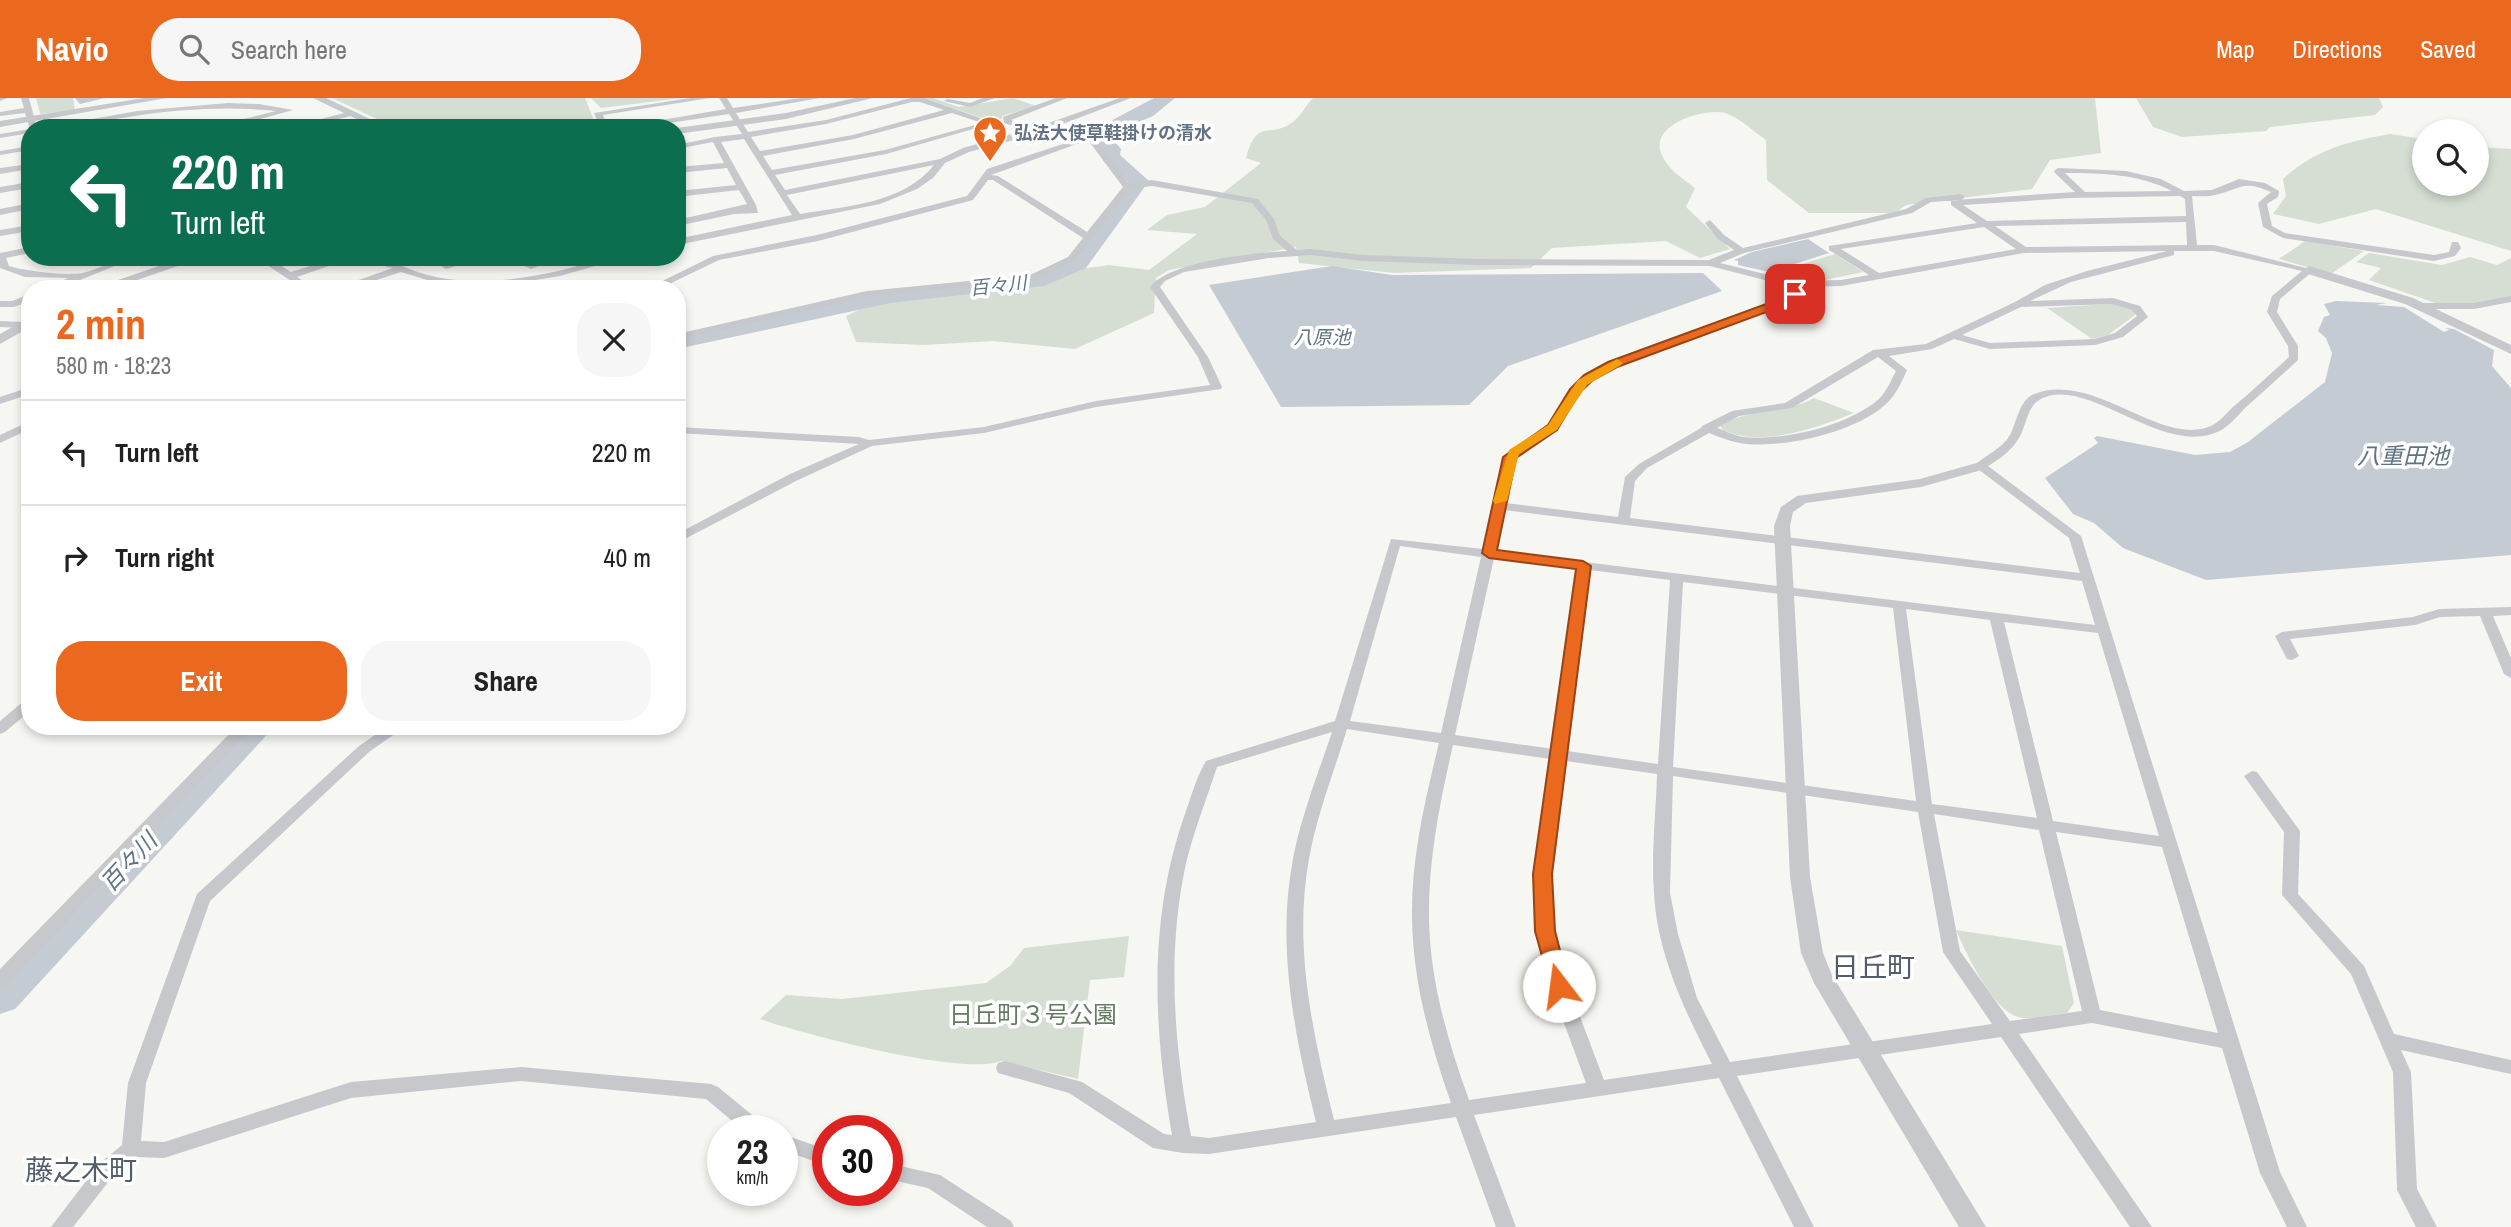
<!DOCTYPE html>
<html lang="en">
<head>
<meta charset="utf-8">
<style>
	:root { --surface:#fff; --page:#f6f6f6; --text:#222; --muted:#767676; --line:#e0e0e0; --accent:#ea691f }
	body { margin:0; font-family:"Archivo Narrow","Noto Sans JP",sans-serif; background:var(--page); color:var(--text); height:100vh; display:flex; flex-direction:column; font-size:26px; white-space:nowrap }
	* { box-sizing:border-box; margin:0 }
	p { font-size:23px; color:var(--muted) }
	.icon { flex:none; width:38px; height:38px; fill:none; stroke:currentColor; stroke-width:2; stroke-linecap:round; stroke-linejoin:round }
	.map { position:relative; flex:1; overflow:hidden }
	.panel { position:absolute; left:21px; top:182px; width:665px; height:455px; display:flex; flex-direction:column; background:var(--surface); border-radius:28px; box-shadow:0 4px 10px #0003 }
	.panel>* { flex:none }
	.banner { position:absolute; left:21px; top:21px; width:665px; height:147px; border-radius:28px; box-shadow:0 4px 10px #0003; background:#0b6e4f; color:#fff; overflow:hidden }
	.controls { position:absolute; left:2412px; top:21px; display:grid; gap:14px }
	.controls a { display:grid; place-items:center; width:77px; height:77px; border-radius:50%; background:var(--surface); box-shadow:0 4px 10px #0003; font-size:35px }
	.speed { position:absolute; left:707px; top:1017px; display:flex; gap:14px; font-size:35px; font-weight:700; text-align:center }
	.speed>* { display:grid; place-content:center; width:91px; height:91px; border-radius:50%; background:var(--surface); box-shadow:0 4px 10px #0003; line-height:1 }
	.speed small { font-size:18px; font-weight:400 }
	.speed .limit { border:10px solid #d22; background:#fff; color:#111 }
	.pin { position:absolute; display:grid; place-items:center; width:60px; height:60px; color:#fff; margin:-30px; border-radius:14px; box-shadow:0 4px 10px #0006 }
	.me { position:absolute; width:77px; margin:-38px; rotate:345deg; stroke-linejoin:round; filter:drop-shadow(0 0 5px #0008) }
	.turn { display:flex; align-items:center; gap:24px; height:147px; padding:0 35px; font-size:32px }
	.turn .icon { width:91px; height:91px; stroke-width:2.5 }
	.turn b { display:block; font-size:49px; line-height:60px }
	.round { display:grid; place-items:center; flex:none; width:74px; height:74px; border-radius:28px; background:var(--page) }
	.head { display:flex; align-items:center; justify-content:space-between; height:119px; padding:0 35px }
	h1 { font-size:42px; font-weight:800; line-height:52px; color:var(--accent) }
	.action { display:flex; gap:14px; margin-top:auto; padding:14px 35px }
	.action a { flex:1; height:80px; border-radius:28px; background:var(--accent); color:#fff; font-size:28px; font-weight:800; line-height:80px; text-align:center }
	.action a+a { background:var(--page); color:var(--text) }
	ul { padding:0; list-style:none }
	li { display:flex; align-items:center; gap:21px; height:105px; padding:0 35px; border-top:2px solid var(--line) }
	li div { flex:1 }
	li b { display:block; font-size:26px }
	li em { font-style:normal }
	header { display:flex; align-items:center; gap:42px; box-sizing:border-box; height:98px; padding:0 35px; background:var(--accent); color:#fff }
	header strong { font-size:33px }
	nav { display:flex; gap:38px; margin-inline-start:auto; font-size:24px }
	.search { width:490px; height:63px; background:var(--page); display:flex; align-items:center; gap:18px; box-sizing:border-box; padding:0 24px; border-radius:28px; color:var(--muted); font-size:26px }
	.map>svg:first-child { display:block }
	.green { fill:#d6ded3 }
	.water { fill:#c4cbd2 }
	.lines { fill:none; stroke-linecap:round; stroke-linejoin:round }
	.river { fill:#c4cbd2; fill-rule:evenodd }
	.minor { fill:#c6c8cc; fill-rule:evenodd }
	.tertiary { fill:#c6c8cc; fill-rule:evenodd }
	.route { fill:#ea691f; stroke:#984414; stroke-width:2 }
	.slow { fill:#f59e0b }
	.labels { text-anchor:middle; stroke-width:7; stroke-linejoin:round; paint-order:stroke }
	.far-poi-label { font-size:18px; font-weight:bold; fill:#647285; stroke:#fff; text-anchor:start }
	.far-water-label { font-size:19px; font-style:italic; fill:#5f7382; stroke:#fff }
	.water-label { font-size:23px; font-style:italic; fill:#5f7382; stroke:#fff }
	.near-park-label { font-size:24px; fill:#657c63; stroke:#fff }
	.near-quarter-label { font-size:28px; fill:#525c6a; stroke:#fff }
</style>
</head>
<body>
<header>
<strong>Navio</strong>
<div class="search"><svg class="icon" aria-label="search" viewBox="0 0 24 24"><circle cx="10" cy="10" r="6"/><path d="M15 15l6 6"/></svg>Search here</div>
<nav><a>Map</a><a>Directions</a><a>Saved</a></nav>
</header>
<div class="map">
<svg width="2511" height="1129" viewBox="0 0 2511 1129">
	<rect width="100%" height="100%" fill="#f6f6f2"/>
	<!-- green -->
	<path class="green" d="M36 0H73L75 12 40 16Z
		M332 0H585L597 30H396Z
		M591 0H682L601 10Z
		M910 0H933L959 9 1013 0 1036 8 1002 18 1001 23 996 25 924 0Z
		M1313 0H2095L2101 55 2050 62 2032 91 1906 107 1895 115H1809L1767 82 1766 42C1754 34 1739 19 1725 15 1705 10 1650 26 1661 55 1667 71 1682 80 1695 90L1686 109 1730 151 1700 160 1666 143 1552 150 1531 170 1394 175 1299 165 1296 149 1169 172 1156 180 1154 215 1075 251 993 243 923 247 856 244 846 218 880 202 919 191 1035 185 1080 171 1109 167 1149 172 1197 136 1147 132 1167 117 1205 109 1261 65 1246 60C1257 20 1268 40 1290 26 1299 21 1306 7 1313 0Z
		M2136 0H2379L2383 9 2375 17 2270 29 2266 33 2182 39 2153 29Z
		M2390 36 2424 41V86H2476V49L2511 51V153L2376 111 2319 126 2273 116 2286 98 2283 81C2314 52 2349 43 2390 36Z
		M2305 143 2364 153 2331 176 2279 161Z
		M2369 155 2442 167 2470 159 2497 167 2511 160V203L2441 207 2369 182 2381 170 2356 164Z
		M1835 156 1863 174 1825 182 1767 177Z
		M2107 206H2120L2135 213V217L2108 237 2092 241 2047 210Z
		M1814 300 1854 315C1816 330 1762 350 1723 332L1720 327C1750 310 1784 317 1814 300Z
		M1956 832 2062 848 2074 905 2067 915C2053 916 2031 923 2018 919 1992 911 1967 857 1956 832Z
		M1129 838 1124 879 1090 882 1078 981 1001 963C963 978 803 936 760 921L786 897 842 901 986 885 1010 868 1024 850Z"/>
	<!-- water -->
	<path class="water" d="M1808 141 1829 155 1769 174 1738 167V163L1734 162 1752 154Z
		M1332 168 1392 177 1703 175 1722 193 1508 268 1469 307 1281 309 1209 187Z
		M2336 203 2387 205 2376 207 2404 209 2444 234 2449 232 2445 230 2454 231 2494 252 2492 268 2511 290V457L2206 482 2123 450 2094 425 2073 416 2045 380 2098 345 2094 340 2097 338 2195 357 2230 354 2248 344 2325 284 2332 255 2326 240 2318 233 2324 219 2330 217 2324 206Z"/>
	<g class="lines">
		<!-- river -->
		<path class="river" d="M1154 0H1175L1153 18 1109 37 1121 51 1120 57 1149 83 1086 170 1044 188 890 205 677 251V237L890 191 1032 177 1070 160 1128 84 1103 63 1101 52 1088 35Z
			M238 628H275L15 911 0 916V873Z"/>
		<!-- minor -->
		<path class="minor" d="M0 0H8L0 3Z
			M21 0H29L37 30H30V35L0 40V36L30 31 25 15 0 18V14L24 10Z
			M75 0H105L80 6Z
			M690 0H710L603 17 608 30H600L594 15Z
			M719 0H727L733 10 801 0H820L736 15 748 34 826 22 911 0H924L994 25 886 56 775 77 785 92 940 61 963 50 1026 32 1004 25 1003 19 1056 0H1067L1011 22 1034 30 1120 0H1131L1039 35 969 54 945 65 933 80 917 91 880 106 677 147V141L792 117 744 41 721 44 756 107 758 115 734 116 677 128V122L747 106 739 92 677 99V93L736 87 727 70 677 75V69L724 65 713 44 677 51V47L715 39 742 36 729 16 636 30H615L726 11ZM912 4H920L944 12 853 37 760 53 751 39 826 26ZM952 15 982 25 885 52 772 72 763 58 854 41ZM934 67C903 106 846 108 800 116L787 97Z
			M983 0H995L970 9 944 3 948 1 970 5Z
			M228 5 259 6 293 12 227 30H211L214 28 196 25 144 30 196 21 223 26 276 13C229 8 181 11 135 18 104 22 74 30 43 30L137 13Z
			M352 13 356 15 355 17 301 30H286Z
			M1090 37H1093L1129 86 1152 82 1258 101 1274 121 1280 138 1297 152 1311 151 1363 157 1479 161 1709 162 1734 152 1718 141 1705 125 1710 122 1724 137 1743 150 1906 111 1926 100 1961 96 1965 99 1961 102 1931 104 1912 115 1744 155 1720 165 1793 183 1841 182 1869 177 1829 152V148L1977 125 1951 107V103L1954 102 2075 94 2055 75 2054 73 2058 70 2126 73 2161 81 2184 93 2212 92 2239 81 2265 85 2279 93 2278 99 2267 106 2272 128 2285 135 2434 157 2449 154 2452 144H2458L2461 150 2455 158 2434 163 2283 140 2263 129 2258 105 2271 94C2242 81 2241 91 2215 97 2208 99 2199 98 2192 98L2197 147H2214L2314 172 2280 201 2277 214 2298 248V262C2281 278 2263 294 2246 309 2239 316 2231 326 2223 331 2166 365 2087 274 2039 302 2027 309 2026 329 2019 340 2012 352 2000 361 1988 368L2081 438 2280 1074 2307 1129H2287L2260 1075 2222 950 2092 925 2019 936 2152 1129H2130L2001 939 1737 978 1814 1129H1794L1719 980 1474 1017 1516 1129H1496L1456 1019 1209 1056 1183 1055 1153 1050 1069 995 998 975 996 970 998 965 1005 963 1082 984 1164 1036 1172 1037C1153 927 1148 819 1186 713 1192 696 1197 678 1206 663L1335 623 1391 441 1483 451 1504 359 1549 328 1578 283 1608 265 1780 201 1790 195 1788 188 1710 168 1479 167 1363 163 1311 157 1269 160 1184 174 1165 183 1160 189 1208 259 1222 289 1221 291 1096 309 984 335 872 348 798 382 677 445V436L790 376 859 346 677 335V329L859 339 869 342 984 329 1096 303 1210 287 1198 259 1150 189C1170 163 1253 155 1287 153L1273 141 1266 122 1252 105 1152 88 1130 91 1074 163 1035 182 867 199 677 242V236L867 193 1030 177 1068 159 1083 140 993 82H988L973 102 818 143 719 162 659 191H646L713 158 817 137 967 98 987 71ZM1088 42 1123 89 1087 134 998 78 991 77ZM2065 75C2103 75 2138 76 2172 93L2085 94ZM2180 98 2185 101 2186 118 1987 123 1963 107 2071 100ZM2186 124 2187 147 2026 149 1995 128ZM1984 129 2016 151 1879 175 1841 151ZM2167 153 2087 173 2045 187 2015 204 1926 246 1873 252 1785 305 1732 313 1702 328 1701 330 1639 366 1625 379 1618 419 1506 405 1515 361 1557 332 1586 287 1616 269 1788 205 1800 196 1798 189 1841 188 2024 155ZM2174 153H2214L2302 173 2272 198 2267 214 2288 248 2289 259C2270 276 2252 293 2233 309 2227 315 2220 323 2213 327 2163 352 2095 272 2034 296 2019 302 2017 324 2010 337 2002 351 1985 357 1974 368L2069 440 2080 475 1630 420 1635 383 1647 370 1709 335C1719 339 1729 343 1740 345 1780 352 1859 334 1888 304 1897 295 1902 283 1907 272L1889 258 1932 251 1954 241 1990 251 2095 247 2123 239 2148 219 2140 208 2113 200 2030 203 2071 184 2174 157ZM2112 206 2132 212 2137 218 2115 235 2094 241 1990 245 1962 237 2021 209ZM1878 259 1896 273C1891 282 1887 293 1879 301 1848 328 1784 343 1744 339 1735 338 1726 333 1717 330L1739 318 1792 310ZM1504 412 2082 483 2095 527 1495 453ZM1400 448 1481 459 1441 635 1350 623ZM1494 460 1576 470 1553 651 1455 637ZM1589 472 1670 482 1658 666 1567 653ZM1683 484 1893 510 1916 703 1673 669ZM1906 511 1990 522 2037 720 1932 706ZM2004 524 2098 535 2159 738 2053 723ZM1347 631 1439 645C1425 702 1411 761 1412 820 1413 884 1430 945 1451 1005L1334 1022C1313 937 1293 848 1309 761 1317 716 1334 674 1347 631ZM1332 634C1318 676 1301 718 1293 761 1276 849 1295 939 1316 1024L1209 1040 1191 1038C1174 946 1166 853 1187 761 1195 730 1207 700 1217 669ZM1453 647 1551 661 1534 795 1536 821 1553 895 1586 985 1469 1002C1448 944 1430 883 1429 821 1428 762 1440 704 1453 647ZM1566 663 1657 676C1656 715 1651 756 1654 795 1657 856 1685 913 1712 966L1604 982 1571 895 1553 821 1550 795ZM1673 678 1918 714 1943 854 1992 926 1730 964 1697 900 1678 836 1670 795ZM1934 716 2039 732 2082 913 2010 923 1960 853ZM2056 734 2162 749 2218 935 2100 912Z
			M30 48V52L0 57V53Z
			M30 66V71L0 76V70Z
			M30 84V90L0 95V89Z
			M30 105V111L0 117V111Z
			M30 127V133L0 138V132Z
			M30 149V155L6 160 9 168C26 173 65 178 82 175 102 171 116 159 137 159L58 191H44L68 180 25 179 0 170V155Z
			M255 159H267L291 174 339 159H355L297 179 315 191H303Z
			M372 159H385L393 163 404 159H419L400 167C451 191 510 184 562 172 584 167 604 159 627 159L560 178 498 188 468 189 437 185 401 174 349 191H333L393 170 387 169Z
			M425 159H466L460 167 446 171Z
			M522 159H534L532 165 548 159H563L531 171 522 167Z
			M30 196V203L14 209H0V203H12Z
			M2511 198V204L2474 211H2420L2415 208 2420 205H2474Z
			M0 223 23 224 28 227 23 230 0 229Z
			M30 289V296L0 306V299Z
			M30 323V331L0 345V337Z
			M2511 509V517L2493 518 2511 560V580L2504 576 2480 518 2440 519 2415 527 2290 541 2299 558 2292 562 2287 561 2275 538 2282 534 2413 519 2439 511Z
			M30 601V613L5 634 0 636V623L25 602Z
			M237 628H253L6 887 0 889V871Z
			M388 628H406L369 654 210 803 146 985 141 1043 164 1044 351 984 521 969 711 986 718 989 763 1026 765 1032H743L706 1001 521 983 351 1000 164 1060 135 1059 113 1078 73 1129H51L99 1066 122 1047 128 985 197 796 359 648Z
			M2252 673 2257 674 2300 733 2298 796 2364 868 2394 936 2511 962V976L2401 952 2411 974 2417 1091 2437 1129H2416L2397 1092 2393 974 2351 876 2282 797 2284 734 2244 678Z
			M782 1036 828 1052V1068L782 1052Z
			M887 1065 940 1077 1011 1123 1014 1129H987L928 1090 887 1081Z"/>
		<!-- tertiary -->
		<path class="tertiary" d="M144 0H167L0 29V23Z
			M313 0H326L389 30H375Z
			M855 0H873L786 21 677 36V30L786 15Z
			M185 159H204L111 191H92Z
			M2309 168 2413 200 2511 247V256L2405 206 2305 175 2303 172Z
			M30 219V229L0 246V236Z
			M1980 364 1987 368 1985 371 1921 389 1806 405 1793 414 1790 428 1810 779 1823 855 1832 877 1986 1129H1959L1814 885 1801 855 1790 779 1774 428 1781 409 1797 398 1920 381Z"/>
	</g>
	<!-- route -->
	<path class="route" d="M1795 192 1801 196 1788 206 1617 269 1593 282 1579 295 1557 332 1516 360 1497 452 1583 463 1591 468 1552 776 1555 833 1569 888 1566 894H1552L1535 833 1533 776 1576 471 1489 460 1482 455 1503 359 1548 327 1570 291 1584 277 1608 264 1780 201Z"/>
	<!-- slow -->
	<path class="slow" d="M1617 261 1623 265 1621 267 1587 287 1557 332 1519 356 1507 403 1495 406 1493 403 1509 352 1548 327 1578 282Z"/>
	<!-- icons -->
	<defs>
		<g id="sight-pin" transform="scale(1.75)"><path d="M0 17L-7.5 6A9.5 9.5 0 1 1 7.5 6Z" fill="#ea691f" stroke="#fff"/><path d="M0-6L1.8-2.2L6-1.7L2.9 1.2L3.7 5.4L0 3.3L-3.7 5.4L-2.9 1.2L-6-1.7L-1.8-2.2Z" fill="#fff"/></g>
	</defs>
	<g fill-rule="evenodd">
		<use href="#sight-pin" x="990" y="35"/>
	</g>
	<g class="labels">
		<!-- far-poi labels -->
		<g class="far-poi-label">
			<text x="1014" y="41">弘法大使草鞋掛けの清水</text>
		</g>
		<!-- far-water labels -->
		<g class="far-water-label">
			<text transform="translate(998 187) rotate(-6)" y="7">百々川</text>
			<text x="1322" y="246">八原池</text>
		</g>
		<!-- water labels -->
		<g class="water-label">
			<text x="2403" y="366">八重田池</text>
			<text transform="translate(129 764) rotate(-47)" y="8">百々川</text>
		</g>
		<!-- near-park labels -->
		<g class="near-park-label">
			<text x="1033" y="925">日丘町３号公園</text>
		</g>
		<!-- near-quarter labels -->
		<g class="near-quarter-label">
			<text x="1873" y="879">日丘町</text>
			<text x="81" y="1082">藤之木町</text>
		</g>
	</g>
</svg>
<div class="controls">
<a><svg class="icon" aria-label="search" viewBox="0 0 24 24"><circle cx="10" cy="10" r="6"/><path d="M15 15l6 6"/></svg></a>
</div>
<div class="speed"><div>23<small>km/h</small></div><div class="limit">30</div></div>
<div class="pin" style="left:1795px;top:196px;background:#d93025"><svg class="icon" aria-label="arrive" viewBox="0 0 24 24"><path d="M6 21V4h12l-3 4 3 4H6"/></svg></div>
<svg class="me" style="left:1559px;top:888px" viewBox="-20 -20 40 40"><circle r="19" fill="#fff"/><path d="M0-13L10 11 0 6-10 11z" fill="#ea691f"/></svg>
<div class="banner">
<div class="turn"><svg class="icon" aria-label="left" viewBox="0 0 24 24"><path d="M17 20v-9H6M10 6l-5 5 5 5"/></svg><div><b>220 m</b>Turn left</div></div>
</div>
<section class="panel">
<div class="head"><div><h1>2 min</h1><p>580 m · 18:23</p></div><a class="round"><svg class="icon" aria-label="close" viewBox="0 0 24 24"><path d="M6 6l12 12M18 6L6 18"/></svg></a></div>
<ul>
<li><svg class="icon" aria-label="left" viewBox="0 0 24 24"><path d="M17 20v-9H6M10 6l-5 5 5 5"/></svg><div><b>Turn left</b></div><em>220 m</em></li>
<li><svg class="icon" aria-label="right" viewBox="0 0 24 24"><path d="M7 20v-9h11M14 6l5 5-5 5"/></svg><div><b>Turn right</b></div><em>40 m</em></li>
</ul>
<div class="action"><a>Exit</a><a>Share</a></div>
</section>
</div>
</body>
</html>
